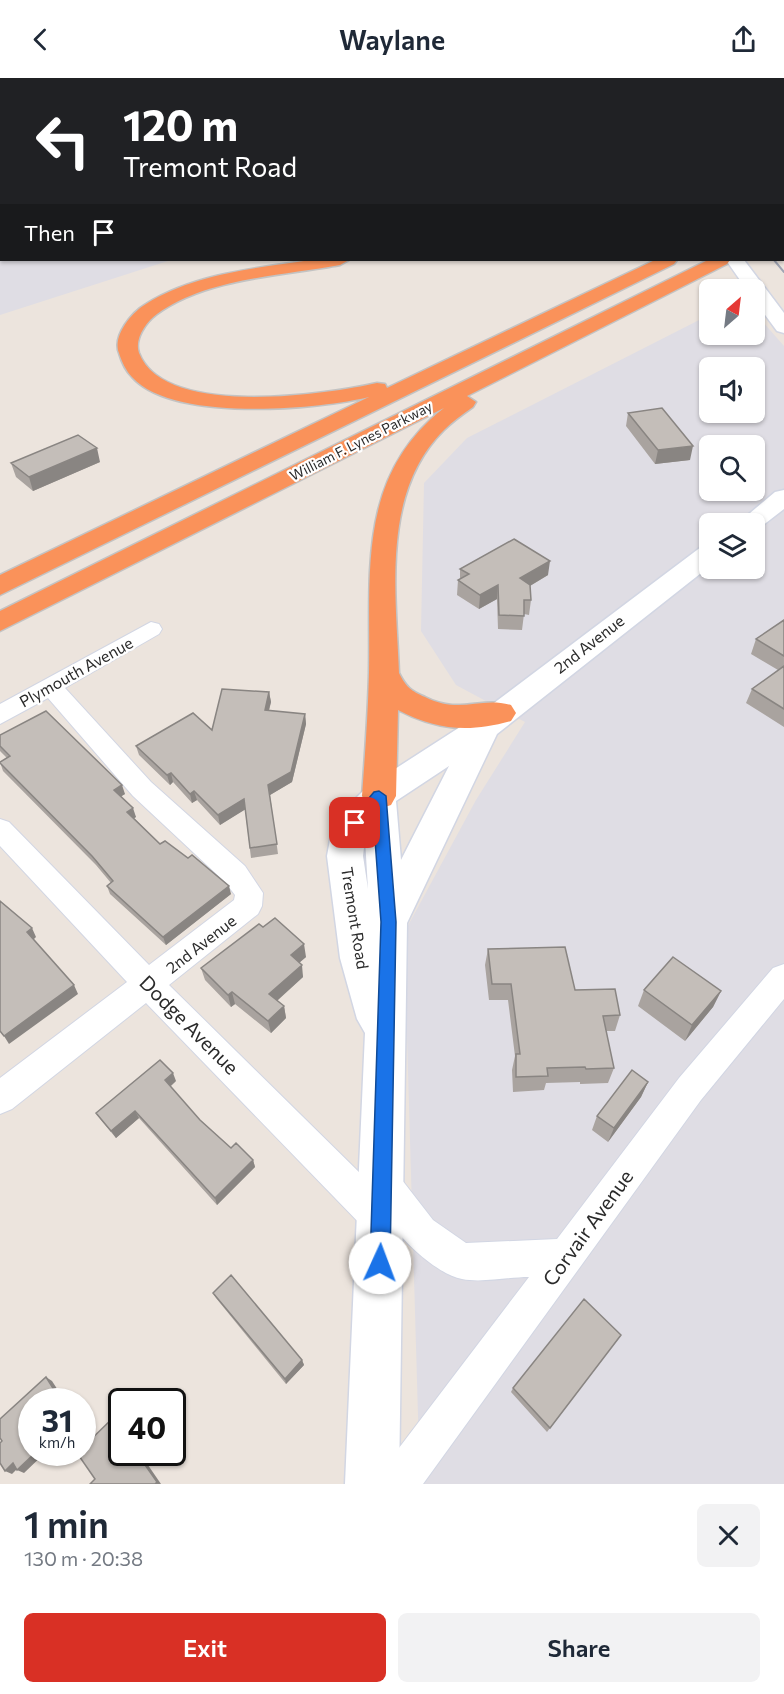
<!DOCTYPE html>
<html lang="en">
<head>
<meta charset="utf-8">
<style>
	:root { --surface:#fff; --page:#f2f2f3; --text:#1f2937; --muted:#747a83; --accent:#d93025 }
	body { margin:0; font-family:Commissioner,sans-serif; background:var(--page); color:var(--text); height:100vh; display:flex; flex-direction:column; font-size:22px; white-space:nowrap }
	* { box-sizing:border-box; margin:0 }
	p { font-size:20px; color:var(--muted) }
	.icon { flex:none; width:33px; height:33px; fill:none; stroke:currentColor; stroke-width:2; stroke-linecap:round; stroke-linejoin:round }
	.map { position:relative; height:1406px; overflow:hidden }
	.details { display:flex; flex-direction:column; background:var(--surface); flex:1 }
	.details>* { flex:none }
	.banner { position:absolute; left:0px; top:0px; width:784px; height:183px; box-shadow:0 2px 4px #0004; background:#202124; color:#fff; overflow:hidden }
	.needle { width:39px; rotate:28deg }
	.controls { position:absolute; left:699px; top:201px; display:grid; gap:12px }
	.controls a { display:grid; place-items:center; width:66px; height:66px; border-radius:9px; background:var(--surface); box-shadow:0 2px 4px #0004; font-size:30px }
	.speed { position:absolute; left:18px; top:1310px; display:flex; gap:12px; font-size:30px; font-weight:700; text-align:center }
	.speed>* { display:grid; place-content:center; width:78px; height:78px; border-radius:50%; background:var(--surface); box-shadow:0 2px 4px #0004; line-height:1 }
	.speed small { font-size:15px; font-weight:400 }
	.speed .limit { border:3px solid #111; border-radius:9px; background:#fff; color:#111 }
	.pin { position:absolute; display:grid; place-items:center; width:51px; height:51px; color:#fff; margin:-26px; border-radius:12px; box-shadow:0 3px 9px #0006 }
	.me { position:absolute; width:66px; margin:-33px; rotate:2deg; stroke-linejoin:round; filter:drop-shadow(0 0 4px #0008) }
	.turn { display:flex; align-items:center; gap:21px; height:126px; padding:0 24px; font-size:27px }
	.turn .icon { width:78px; height:78px; stroke-width:2.5 }
	.turn b { display:block; font-size:42px; line-height:51px }
	.then { display:flex; align-items:center; height:57px; padding:0 24px; background:#0003; gap:12px; font-size:22px }
	.round { display:grid; place-items:center; flex:none; width:63px; height:63px; border-radius:9px; background:var(--page) }
	.overview { display:flex; align-items:center; justify-content:space-between; height:102px; padding:0 24px }
	h1 { font-size:36px; font-weight:600; line-height:45px }
	.action { display:flex; gap:12px; margin-top:auto; padding:12px 24px }
	.action a { flex:1; height:69px; border-radius:9px; background:var(--accent); color:#fff; font-size:24px; font-weight:600; line-height:69px; text-align:center }
	.action a+a { background:var(--page); color:var(--text) }
	header { display:flex; justify-content:space-between; align-items:center; height:78px; padding:0 24px; background:var(--surface); font-size:27px; font-weight:600 }
	.map>svg:first-child { display:block }
	.industrial { fill:#dfdde4; fill-rule:evenodd }
	.lines { fill:none; stroke-linecap:round; stroke-linejoin:round }
	.minor-casing { stroke:#d2d6e3; stroke-width:2 }
	.tertiary-casing { stroke:#d2d6e3; stroke-width:3 }
	.motorway-casing { stroke:#c3c3c3; stroke-width:3 }
	.minor { fill:#fff; fill-rule:evenodd }
	.tertiary { fill:#fff; fill-rule:evenodd }
	.motorway { fill:#fa925a; fill-rule:evenodd }
	.rail { stroke:#9fa4b4; stroke-width:2 }
	.wall { fill:#a9a39f }
	.shaded-wall { fill:#898582 }
	.building { fill:#c4beb9; stroke:#898582; stroke-width:1.5 }
	.route { fill:#1a73e8; stroke:#114b97; stroke-width:1.5 }
	.labels { text-anchor:middle; stroke-width:4.5; stroke-linejoin:round; paint-order:stroke }
	.far-street-label { font-size:14px; fill:#2a2a2a; stroke:#fff }
	.street-label { font-size:16px; fill:#2a2a2a; stroke:#fff }
	.near-street-label { font-size:20px; fill:#2a2a2a; stroke:#fff }
</style>
</head>
<body>
<header><svg class="icon" aria-label="back" viewBox="0 0 24 24"><path d="M15 5l-7 7 7 7"/></svg>Waylane<svg class="icon" aria-label="share" viewBox="0 0 24 24"><path d="M12 15V3M7 8l5-5 5 5M5 13v7h14v-7"/></svg></header>
<div class="map">
<svg width="784" height="1406" viewBox="0 0 784 1406">
	<rect width="100%" height="100%" fill="#ece4dd"/>
	<!-- industrial -->
	<path class="industrial" d="M0 0H287L292 1 2 2V182H171L0 237Z
		M324 0H604L605 1 329 2Z
		M755 235 784 268V1406H420L404 855 476 722 525 644 456 607 421 553 424 405 467 360 709 237 710 256H754ZM710 290H754V334H710ZM710 368H754V412H710ZM710 446H754V490H710Z"/>
	<g class="lines">
		<!-- minor casing -->
		<g class="minor-casing">
			<path id="minor" d="M151 544 159 546 162 551 159 556 65 610 151 704 245 788 263 815 262 828 258 836 169 907 367 1102 371 1093 383 1088 395 1093 433 1142 466 1165 557 1161 679 1000 773 890 784 886V921L701 1022 423 1406H377L383 1391 529 1199C508 1199 482 1205 462 1201 440 1197 407 1168 395 1150L381 1159 368 1154 146 925 12 1031 0 1036V1000L127 904 0 768V741L9 744 149 887 234 822 235 817 225 804 133 718 48 620 0 646V626Z"/>
		</g>
		<!-- tertiary casing -->
		<g class="tertiary-casing">
			<path id="tertiary" d="M292 0H308L309 2H293Z
				M726 182H744L784 235V255L777 253 754 222V212H747Z
				M784 412V431L758 451 754 452V446H737L775 414Z
				M710 467V488L497 656 407 845 399 1406H345L365 955 357 941 340 880 327 778 331 756 350 726 367 709 474 640 701 469ZM449 688 401 782 396 723ZM365 761 368 811 363 778Z"/>
		</g>
		<!-- motorway casing -->
		<g class="motorway-casing">
			<path id="motorway" d="M784 119V130H783V119Z
				M784 144V155H783V144Z
				M311 182H349L340 187C281 198 207 200 157 236 146 244 134 261 139 275 164 340 324 317 377 305L385 306 387 310 655 182H677L674 186 0 517V497L369 319C315 332 172 344 132 299 126 293 121 282 119 275 112 258 132 234 146 226 194 196 256 190 311 182Z
				M708 182H730L727 186 467 318 476 324 473 329C463 336 453 343 444 352 381 414 396 515 399 595 406 609 411 613 425 619 461 637 479 618 511 627L516 635 511 643C469 655 436 652 398 632L396 718 391 727 379 731 367 727 362 718C365 677 368 636 369 595 371 496 356 399 444 330L0 553V533Z"/>
		</g>
		<!-- minor -->
		<use href="#minor" class="minor"/>
		<!-- tertiary -->
		<use href="#tertiary" class="tertiary"/>
		<!-- motorway -->
		<use href="#motorway" class="motorway"/>
		<!-- rail -->
		<path class="rail" d="M2 0 5 2
			M524 0 528 2
			M567 0 571 2
			M584 0 588 2
			M0 53 2 51
			M0 85 2 87
			M774 182 784 194"/>
	</g>
	<!-- wall -->
	<path class="wall" d="M22 0H237L241 2H23Z
		M628 335 690 382 655 386 626 348Z
		M100 384 33 413 16 399 11 385Z
		M460 491 548 497 530 508 531 522 529 537 524 536 522 552 498 551 497 521 479 531 457 517 458 502H460Z
		M784 542V649L746 625 752 611 778 592 751 576 756 561Z
		M269 614 271 624 269 633 305 636 306 646 292 704 270 717 278 776 251 780 245 731 220 747 197 722 192 725 173 704 170 707 139 677 136 668 212 652Z
		M0 657 125 716 121 718 136 739 134 740 160 766 231 816 166 867 110 816 107 808 111 805 96 787 3 693 0 684 7 680 0 673Z
		M263 849 306 879 299 885 303 899 277 923 284 928 286 940 271 955 235 926 231 929 205 902 201 890Z
		M488 871 575 912 620 937 615 953H606L614 990 608 1005 580 1006V1004L546 1005 544 1012 513 1014 512 992 515 978 508 922H489L485 887Z
		M644 912 721 913 713 929 685 963 638 928Z
		M176 1003 170 1009 200 1042 231 1070 253 1082 255 1089 217 1127 139 1040 116 1060 101 1042 96 1035Z
		M648 1004 641 1019 608 1064 592 1052 597 1038Z
		M213 1215 302 1282 304 1287 286 1306 216 1220Z
		M621 1257 547 1354 511 1314 513 1310Z"/>
	<!-- shaded-wall -->
	<path class="shaded-wall" d="M693 368 690 382 655 386 658 372Z
		M97 370 100 384 33 413 29 399Z
		M550 483 548 497 518 515 520 500Z
		M498 507 497 521 479 531 480 517Z
		M269 614 271 624 266 642 265 632Z
		M305 636 306 646 292 704 270 717 268 707Z
		M171 695 173 704 170 707 167 697Z
		M122 707 125 716 117 721 114 712Z
		M194 713 197 722 192 725 190 716Z
		M244 721 246 731 220 747 218 737Z
		M133 730 136 739 130 743 127 734Z
		M229 808 231 816 166 867 163 859Z
		M32 850 36 859 32 863 27 854Z
		M304 866 306 879 293 890 291 877Z
		M302 887 303 899 271 928 269 916Z
		M74 907 78 916 9 966 4 958Z
		M721 913 713 929 685 963 692 947Z
		M232 914 235 926 231 929 228 917Z
		M284 928 286 940 271 955 268 943Z
		M173 995 176 1003 168 1010 165 1002Z
		M648 1004 641 1019 608 1064 614 1050Z
		M135 1033 139 1040 116 1060 111 1053Z
		M253 1082 255 1089 217 1127 215 1120Z
		M302 1282 304 1287 286 1306 285 1301Z
		M46 1299 52 1303 65 1323H61Z
		M113 1340 118 1343 122 1349V1353Z
		M36 1374H46L24 1395 17 1392Z
		M136 1374H139L161 1406H155Z
		M13 1385 20 1388 12 1396 5 1393Z"/>
	<!-- building -->
	<path class="building" d="M37 0H237L241 2H41Z
		M662 330 693 368 658 372 628 335Z
		M78 357 97 370 29 399 11 385Z
		M514 461 550 483 520 500 530 507 531 522H524V538L499 537 498 507 480 517 458 502 469 496 460 491Z
		M784 542V578L756 561Z
		M784 588V631L752 611Z
		M222 611 269 614 265 632 305 636 291 694 268 707 277 766 250 770 244 721 218 737 194 713 190 716 171 695 167 697 136 668 193 635 212 652Z
		M46 633 122 707 114 712 133 730 127 734 160 766 165 763 188 780 192 777 229 808 163 859 107 808 113 803 92 778 0 685V684L10 678 0 668V657Z
		M0 823 32 850 27 854 74 907 4 958 0 953Z
		M275 840 304 866 291 877 302 887 269 916 284 928 268 943 232 914 228 917 201 890 259 846 263 849Z
		M565 869 575 912 615 911 620 937 603 938 614 990 586 991 585 989 547 990 548 998 516 999V976H520L511 906H492L488 871Z
		M673 879 721 913 692 947 644 912Z
		M160 982 173 995 165 1002 200 1042 231 1070 236 1065 253 1082 215 1120 135 1033 111 1053 96 1035Z
		M632 992 648 1004 614 1050 597 1038Z
		M231 1197 302 1282 285 1301 213 1215Z
		M584 1221 621 1257 550 1350 513 1310Z
		M46 1299 61 1323H32V1374H36L17 1392 13 1385 5 1393 0 1385V1365L2 1363 0 1360V1341Z
		M113 1340 122 1353V1374H136L157 1404 155 1406H90L95 1401 77 1375 82 1374V1370Z"/>
	<!-- route -->
	<path class="route" d="M379 713 386 718 396 844 390 1185 387 1192 380 1195 373 1192 370 1185 381 844 373 734 360 749H350L348 745 374 714Z"/>
	<g class="labels">
		<!-- far-street labels -->
		<g class="far-street-label">
			<text transform="translate(361 363) rotate(-27)" y="5">William F. Lynes Parkway</text>
		</g>
		<!-- street labels -->
		<g class="street-label">
			<text transform="translate(589 566) rotate(-38)" y="6">2nd Avenue</text>
			<text transform="translate(76 594) rotate(-29)" y="6">Plymouth Avenue</text>
			<text transform="translate(355 840) rotate(81)" y="6">Tremont Road</text>
			<text transform="translate(201 866) rotate(-38)" y="6">2nd Avenue</text>
		</g>
		<!-- near-street labels -->
		<g class="near-street-label">
			<text transform="translate(189 947) rotate(45)" y="7">Dodge Avenue</text>
			<text transform="translate(588 1150) rotate(-54)" y="7">Corvair Avenue</text>
		</g>
	</g>
</svg>
<div class="controls">
<a><svg class="needle" viewBox="-14 -14 28 28"><path d="M0-13l5 13h-10z" fill="#e53935"/><path d="M0 13l5-13h-10z" fill="#747a83"/></svg></a>
<a><svg class="icon" aria-label="sound" viewBox="0 0 24 24"><path d="M4 9h4l5-4v14l-5-4H4zM17 9q2 3 0 6"/></svg></a>
<a><svg class="icon" aria-label="search" viewBox="0 0 24 24"><circle cx="10" cy="10" r="6"/><path d="M15 15l6 6"/></svg></a>
<a><svg class="icon" aria-label="layers" viewBox="0 0 24 24"><path d="M12 4l9 5-9 5-9-5zM3 14l9 5 9-5"/></svg></a>
</div>
<div class="speed"><div>31<small>km/h</small></div><div class="limit">40</div></div>
<div class="pin" style="left:355px;top:745px;background:#d93025"><svg class="icon" aria-label="arrive" viewBox="0 0 24 24"><path d="M6 21V4h12l-3 4 3 4H6"/></svg></div>
<svg class="me" style="left:380px;top:1185px" viewBox="-20 -20 40 40"><circle r="19" fill="#fff"/><path d="M0-13L10 11 0 6-10 11z" fill="#1a73e8"/></svg>
<div class="banner">
<div class="turn"><svg class="icon" aria-label="left" viewBox="0 0 24 24"><path d="M17 20v-9H6M10 6l-5 5 5 5"/></svg><div><b>120 m</b>Tremont Road</div></div>
<div class="then">Then<svg class="icon" aria-label="arrive" viewBox="0 0 24 24"><path d="M6 21V4h12l-3 4 3 4H6"/></svg></div>
</div>
</div>
<section class="details">
<div class="overview"><div><h1>1 min</h1><p>130 m · 20:38</p></div><a class="round"><svg class="icon" aria-label="close" viewBox="0 0 24 24"><path d="M6 6l12 12M18 6L6 18"/></svg></a></div>
<div class="action"><a>Exit</a><a>Share</a></div>
</section>
</body>
</html>
